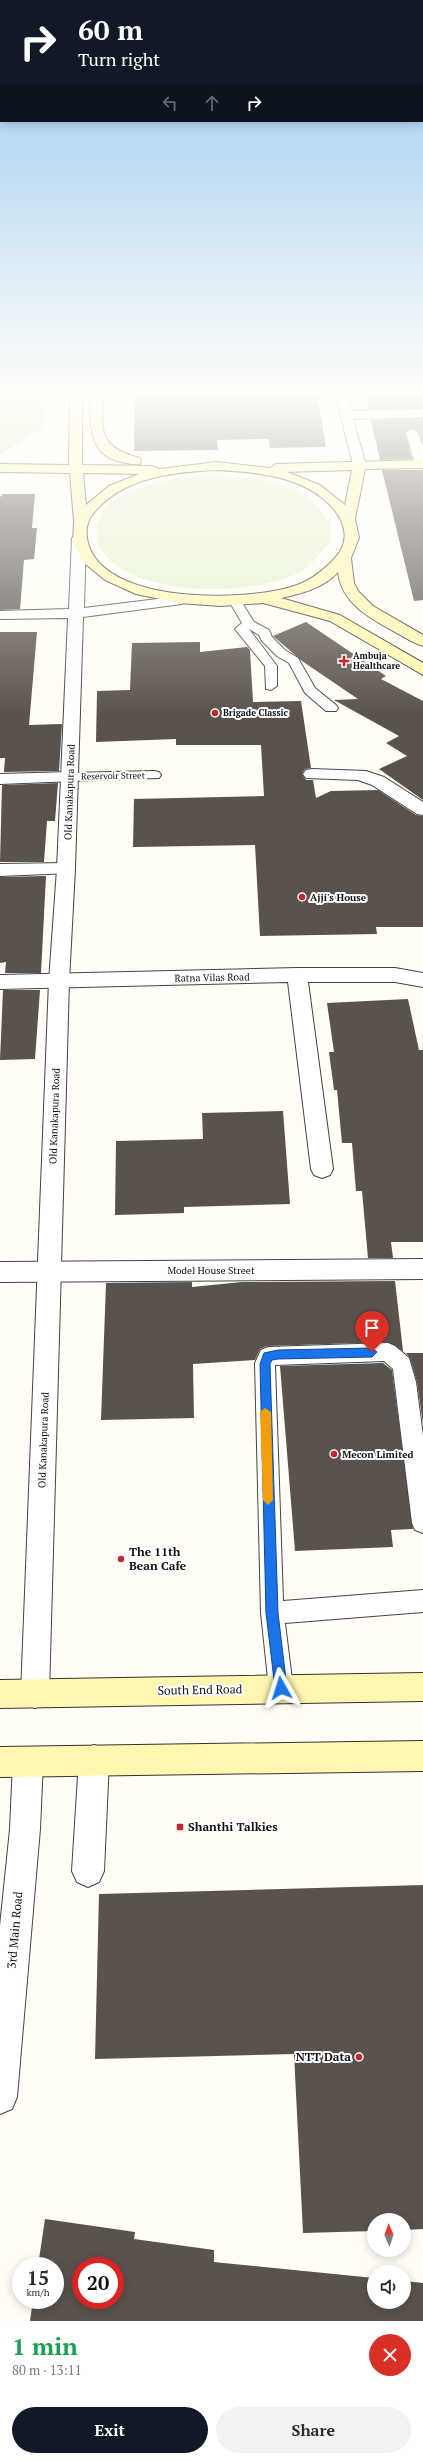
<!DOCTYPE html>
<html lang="en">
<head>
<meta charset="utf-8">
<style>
	:root { --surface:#fff; --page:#f2f2f3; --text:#2b2b33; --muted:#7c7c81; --accent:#111827 }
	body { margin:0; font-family:"PT Serif",serif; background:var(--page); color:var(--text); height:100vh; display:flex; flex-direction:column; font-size:15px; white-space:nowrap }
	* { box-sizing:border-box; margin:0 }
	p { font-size:13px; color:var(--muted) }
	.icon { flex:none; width:22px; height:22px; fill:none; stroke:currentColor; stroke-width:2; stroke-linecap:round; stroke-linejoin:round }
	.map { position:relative; height:2321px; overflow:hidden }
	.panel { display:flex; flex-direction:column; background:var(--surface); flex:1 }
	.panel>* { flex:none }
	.hud { position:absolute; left:0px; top:0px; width:423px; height:122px; box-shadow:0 2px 10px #0003; background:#111827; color:#fff; overflow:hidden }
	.needle { width:26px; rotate:358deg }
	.tools { position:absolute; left:367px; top:2213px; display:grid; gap:8px }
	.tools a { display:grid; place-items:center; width:44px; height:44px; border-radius:50%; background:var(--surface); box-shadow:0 2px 10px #0003; font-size:20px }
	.speed { position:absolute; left:12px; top:2257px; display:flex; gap:8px; font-size:20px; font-weight:700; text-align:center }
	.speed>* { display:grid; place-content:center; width:52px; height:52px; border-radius:50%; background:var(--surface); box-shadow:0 2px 10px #0003; line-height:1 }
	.speed small { font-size:10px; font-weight:400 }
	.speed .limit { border:6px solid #d22; background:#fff; color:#111 }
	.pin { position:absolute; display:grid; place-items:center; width:34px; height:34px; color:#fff; margin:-41px -17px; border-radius:50% 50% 50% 0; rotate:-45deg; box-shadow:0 0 4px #0007 }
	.pin .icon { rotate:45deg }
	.me { position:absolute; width:44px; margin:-22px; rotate:354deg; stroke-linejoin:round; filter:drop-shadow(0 0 3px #0008) }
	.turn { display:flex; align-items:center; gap:14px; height:84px; padding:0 12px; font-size:18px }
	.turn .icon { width:52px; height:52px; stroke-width:2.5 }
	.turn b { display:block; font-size:28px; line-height:34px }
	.lanes { display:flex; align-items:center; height:38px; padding:0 12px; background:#0003; justify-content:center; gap:20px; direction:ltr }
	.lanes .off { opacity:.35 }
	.round { display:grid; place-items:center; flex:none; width:42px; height:42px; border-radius:21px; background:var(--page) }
	.summary { display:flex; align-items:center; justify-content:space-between; height:68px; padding:0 12px }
	h1 { font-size:24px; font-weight:700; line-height:30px; color:#1e9e55 }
	.primary-button { display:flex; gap:8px; margin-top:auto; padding:8px 12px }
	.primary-button a { flex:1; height:46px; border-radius:24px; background:var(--accent); color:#fff; font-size:16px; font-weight:700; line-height:46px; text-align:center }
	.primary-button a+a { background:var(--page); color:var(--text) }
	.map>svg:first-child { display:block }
	.green { fill:#d5ebbd }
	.pitch { fill:#e6f2cf }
	.building { fill:#5a524d; fill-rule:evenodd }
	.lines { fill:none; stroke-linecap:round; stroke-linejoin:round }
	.service-casing { stroke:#444; stroke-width:2 }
	.minor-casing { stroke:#444; stroke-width:2 }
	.tertiary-casing { stroke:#444; stroke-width:2 }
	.secondary-casing { stroke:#333; stroke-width:2 }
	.service { fill:#fff; fill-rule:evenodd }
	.minor { fill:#fff; fill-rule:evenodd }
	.tertiary { fill:#fff; fill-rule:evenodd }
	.secondary { fill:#fff6b0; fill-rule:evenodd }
	.route { fill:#1a73e8; stroke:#114b97 }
	.slow { fill:#f59e0b }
	.poi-dot { fill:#c4262e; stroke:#fff; stroke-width:1.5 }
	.labels { text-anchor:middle; stroke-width:4; stroke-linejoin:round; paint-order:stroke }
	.far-poi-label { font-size:9px; font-weight:bold; fill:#111; stroke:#fff; text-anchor:start }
	.far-street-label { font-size:9px; fill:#111; stroke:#fff }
	.street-label { font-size:10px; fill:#111; stroke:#fff }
	.poi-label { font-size:10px; font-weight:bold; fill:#111; stroke:#fff; text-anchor:start }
	.near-poi-label { font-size:12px; font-weight:bold; fill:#111; stroke:#fff; text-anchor:start }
	.near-street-label { font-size:12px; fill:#111; stroke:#fff }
</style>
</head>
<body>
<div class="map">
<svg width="423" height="2321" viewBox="0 0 423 2321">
	<rect width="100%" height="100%" fill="#fffdf5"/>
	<!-- green -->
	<path class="green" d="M0 390H46L43 427 0 455Z"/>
	<!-- pitch -->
	<path class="pitch" d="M201 475C232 475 284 477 309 499 317 505 323 515 330 522V542C322 551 312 565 302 571 256 597 135 599 102 551 98 546 97 534 96 528 99 522 102 513 106 508 126 485 172 479 201 475Z"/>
	<!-- building -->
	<path class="building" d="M365 390H423V408L369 409Z
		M317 393 326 447 270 448 269 439 217 440 218 450 134 451 135 395 205 394V396Z
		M423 418V443L419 432 413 428 405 432 412 459 380 460 371 420Z
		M382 470H423V600L414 601Z
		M3 494H35L32 528H37L34 559 24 560 20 609 0 610V497Z
		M306 622 386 676 381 679 423 701V800L379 769 407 756 386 743 399 736 334 700 358 699 302 661 273 636Z
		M0 632H37L29 725 62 724 59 771 4 772 5 758H0Z
		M200 642V652L247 647 250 650 253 702 301 701 311 768 305 769 302 774 306 780H313L316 798 331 791 378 790 416 815 423 816V927H376L377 934 260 936 255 845 133 847 134 799 264 796 261 745H176V739L96 742 97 691 130 690 132 643Z
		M58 783 55 821H47L44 862H0L2 785Z
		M46 876 41 973H5L6 962 0 963V877Z
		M3 990H40L35 1059 0 1060Z
		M408 999 419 1050H423V1242H391L393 1258H368L362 1191H356L352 1143H342L337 1090H334L329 1052H334L327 1003Z
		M283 1111 290 1204 184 1207V1213L115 1215 116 1141 203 1139 202 1113Z
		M395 1281 403 1351 388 1342 267 1346 260 1349 255 1360 193 1364 194 1418 101 1420 106 1283 192 1282V1287L242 1282Z
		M406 1353H423V1424L417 1382 410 1358Z
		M383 1363 392 1370 413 1529 391 1530 393 1547 295 1551 280 1366Z
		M423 1885V2229L404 2230V2220H374V2231L303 2233 294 2054 95 2059 99 1894Z
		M45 2219 135 2232 134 2239 214 2250V2262L374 2278V2302H404V2281L423 2283V2321H30L33 2300H55V2266H38ZM81 2266H115V2300H81Z"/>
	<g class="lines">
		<!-- service casing -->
		<g class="service-casing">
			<path id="service" d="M235 597 239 598 254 622 269 630 272 637 285 650 298 658 315 688 336 705 338 708 336 711H326L305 693 289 663 277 656 262 641 259 635 249 629 277 666V686L271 690 266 689 265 666 235 629 242 623 229 601Z
				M154 771 159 772 161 775 159 778 69 781 62 777 69 773Z
				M388 1343 395 1346 409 1358 416 1382 423 1436V1533L415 1530 412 1523 393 1369 384 1361 275 1365 283 1601 423 1590V1612L285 1623 293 1688 289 1696 281 1700 273 1696 269 1688 261 1613 255 1363 261 1350 268 1347Z"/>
		</g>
		<!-- minor casing -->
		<g class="minor-casing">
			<path id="minor" d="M334 390H346L352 411 423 409V417L353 419 366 465 359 469 354 468Z
				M412 429 418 433 423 447V468L415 464 406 433Z
				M312 769 366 771 384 777 423 802V815L417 814 372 785 358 780 306 778 303 774 306 770Z
				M69 772 75 773 78 777 75 781 0 784V774Z
				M66 863 72 865 75 869 72 873 0 876V864Z
				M297 968H395L423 973V987L395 982H308L333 1169 330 1175 322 1178 314 1175 311 1169 288 982 0 989V975Z
				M423 1259V1279L0 1282V1262Z
				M94 1745 105 1749 109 1760 104 1871 99 1882 88 1887 77 1882 72 1871 79 1760 83 1749Z
				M28 1747 39 1751 43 1762 40 1829 17 2097 12 2109 0 2114V1926L10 1829 13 1762 17 1751Z"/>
		</g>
		<!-- tertiary casing -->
		<g class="tertiary-casing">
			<path id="tertiary" d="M79 534 86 538 84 608 182 596 189 600 182 604 83 617 75 869 69 981 49 1694 45 1704 35 1708 25 1704 21 1694 49 981 57 869 68 618 0 619V611L69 609 72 538Z"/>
		</g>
		<!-- secondary casing -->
		<g class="secondary-casing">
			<path id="secondary" d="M70 390H82V465L153 466 159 469 217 462 270 468 276 464 423 460V468L365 469 355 519 359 538 351 558 354 583 358 591 373 606 423 635V646C413 643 404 637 395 632 371 619 341 603 338 572 324 588 300 594 281 598L340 615 423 663V675L330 621 263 603 220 606 179 603 136 594 105 580 83 562 73 542 74 521 70 473 0 472V464L69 465ZM217 470C256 472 303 476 331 506 345 521 351 541 335 558 323 571 309 582 291 587 243 601 114 604 90 549 85 536 85 524 93 514 122 477 174 472 217 470ZM352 470 345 505 320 485 287 472ZM83 473 139 474 109 486 86 505Z
				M91 390H103C102 429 96 447 140 458L141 461 140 464C133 465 125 463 118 461 86 453 90 416 91 390Z
				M423 1673V1701L0 1708V1680Z
				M423 1741V1771L0 1777V1747Z"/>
		</g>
		<!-- service -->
		<use href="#service" class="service"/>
		<!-- minor -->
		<use href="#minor" class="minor"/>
		<!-- tertiary -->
		<use href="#tertiary" class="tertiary"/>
		<!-- secondary -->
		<use href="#secondary" class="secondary"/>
	</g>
	<!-- sky -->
	<linearGradient id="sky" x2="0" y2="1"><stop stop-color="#95c6ee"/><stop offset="0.55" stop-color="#fffefa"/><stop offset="1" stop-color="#fffefa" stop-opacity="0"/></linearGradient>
	<rect width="423" height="715" fill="url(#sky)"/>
	<!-- route -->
	<path class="route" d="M372 1348 377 1352 372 1357 278 1359 272 1360 270 1364 278 1613 287 1688 285 1692 281 1694 276 1692 275 1688 266 1613 260 1364 264 1353 278 1350Z"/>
	<!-- slow -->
	<path class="slow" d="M265 1408 271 1412 273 1500 268 1505 263 1500 260 1412Z"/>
	<!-- markers -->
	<g class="poi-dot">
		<path d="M342 655h4v4h4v4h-4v4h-4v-4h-4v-4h4z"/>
		<circle cx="215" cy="713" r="4"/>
		<circle cx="302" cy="897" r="4"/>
		<circle cx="334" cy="1454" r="4"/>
		<circle cx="121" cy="1559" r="4"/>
		<rect x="176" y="1823" width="8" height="8" rx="2"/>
		<circle cx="359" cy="2057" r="4"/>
	</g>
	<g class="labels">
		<!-- far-poi labels -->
		<g class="far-poi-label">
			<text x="353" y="659">Ambuja<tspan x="353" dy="10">Healthcare</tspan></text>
			<text x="223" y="716">Brigade Classic</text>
		</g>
		<!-- far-street labels -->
		<g class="far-street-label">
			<text transform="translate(113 776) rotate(-1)" y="3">Reservoir Street</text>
		</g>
		<!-- street labels -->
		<g class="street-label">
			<text transform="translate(69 792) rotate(-88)" y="4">Old Kanakapura Road</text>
			<text transform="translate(212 977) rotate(-1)" y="4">Ratna Vilas Road</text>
			<text transform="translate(54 1116) rotate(-88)" y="4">Old Kanakapura Road</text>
			<text x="211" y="1274">Model House Street</text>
			<text transform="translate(43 1440) rotate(-88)" y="4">Old Kanakapura Road</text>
		</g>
		<!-- poi labels -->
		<g class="poi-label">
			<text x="310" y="901">Ajji's House</text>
			<text x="342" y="1458">Mecon Limited</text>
		</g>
		<!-- near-poi labels -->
		<g class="near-poi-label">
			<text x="129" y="1556">The 11th<tspan x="129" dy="14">Bean Cafe</tspan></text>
			<text x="188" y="1831">Shanthi Talkies</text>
			<text x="351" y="2061" text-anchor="end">NTT Data</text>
		</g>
		<!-- near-street labels -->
		<g class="near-street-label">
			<text transform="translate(200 1690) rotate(-1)" y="4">South End Road</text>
			<text transform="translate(15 1930) rotate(-85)" y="4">3rd Main Road</text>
		</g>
	</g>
</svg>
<div class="tools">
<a><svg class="needle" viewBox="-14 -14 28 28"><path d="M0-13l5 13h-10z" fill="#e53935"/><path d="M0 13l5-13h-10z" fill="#7c7c81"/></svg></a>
<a><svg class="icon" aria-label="sound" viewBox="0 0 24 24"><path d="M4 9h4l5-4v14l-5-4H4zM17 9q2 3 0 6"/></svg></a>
</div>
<div class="speed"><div>15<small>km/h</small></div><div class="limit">20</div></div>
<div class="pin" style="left:372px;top:1352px;background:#d93025"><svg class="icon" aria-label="arrive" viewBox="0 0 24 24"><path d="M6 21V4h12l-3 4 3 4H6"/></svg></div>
<svg class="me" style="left:281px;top:1688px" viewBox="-20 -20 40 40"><path d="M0-17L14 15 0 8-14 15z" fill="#1a73e8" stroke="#fff" stroke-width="4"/></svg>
<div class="hud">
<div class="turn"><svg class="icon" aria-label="right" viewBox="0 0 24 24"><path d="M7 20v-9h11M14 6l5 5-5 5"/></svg><div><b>60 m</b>Turn right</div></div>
<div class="lanes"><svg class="icon off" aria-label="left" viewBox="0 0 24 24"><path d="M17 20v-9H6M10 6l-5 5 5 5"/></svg><svg class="icon off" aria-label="ahead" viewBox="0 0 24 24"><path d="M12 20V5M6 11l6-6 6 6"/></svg><svg class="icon" aria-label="right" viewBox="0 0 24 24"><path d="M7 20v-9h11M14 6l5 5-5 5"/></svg></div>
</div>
</div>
<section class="panel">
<div class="summary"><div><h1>1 min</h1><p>80 m · 13:11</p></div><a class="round" style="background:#d93025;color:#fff"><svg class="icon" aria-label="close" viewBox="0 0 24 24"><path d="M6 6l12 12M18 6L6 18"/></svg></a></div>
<div class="primary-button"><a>Exit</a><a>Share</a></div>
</section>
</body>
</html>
